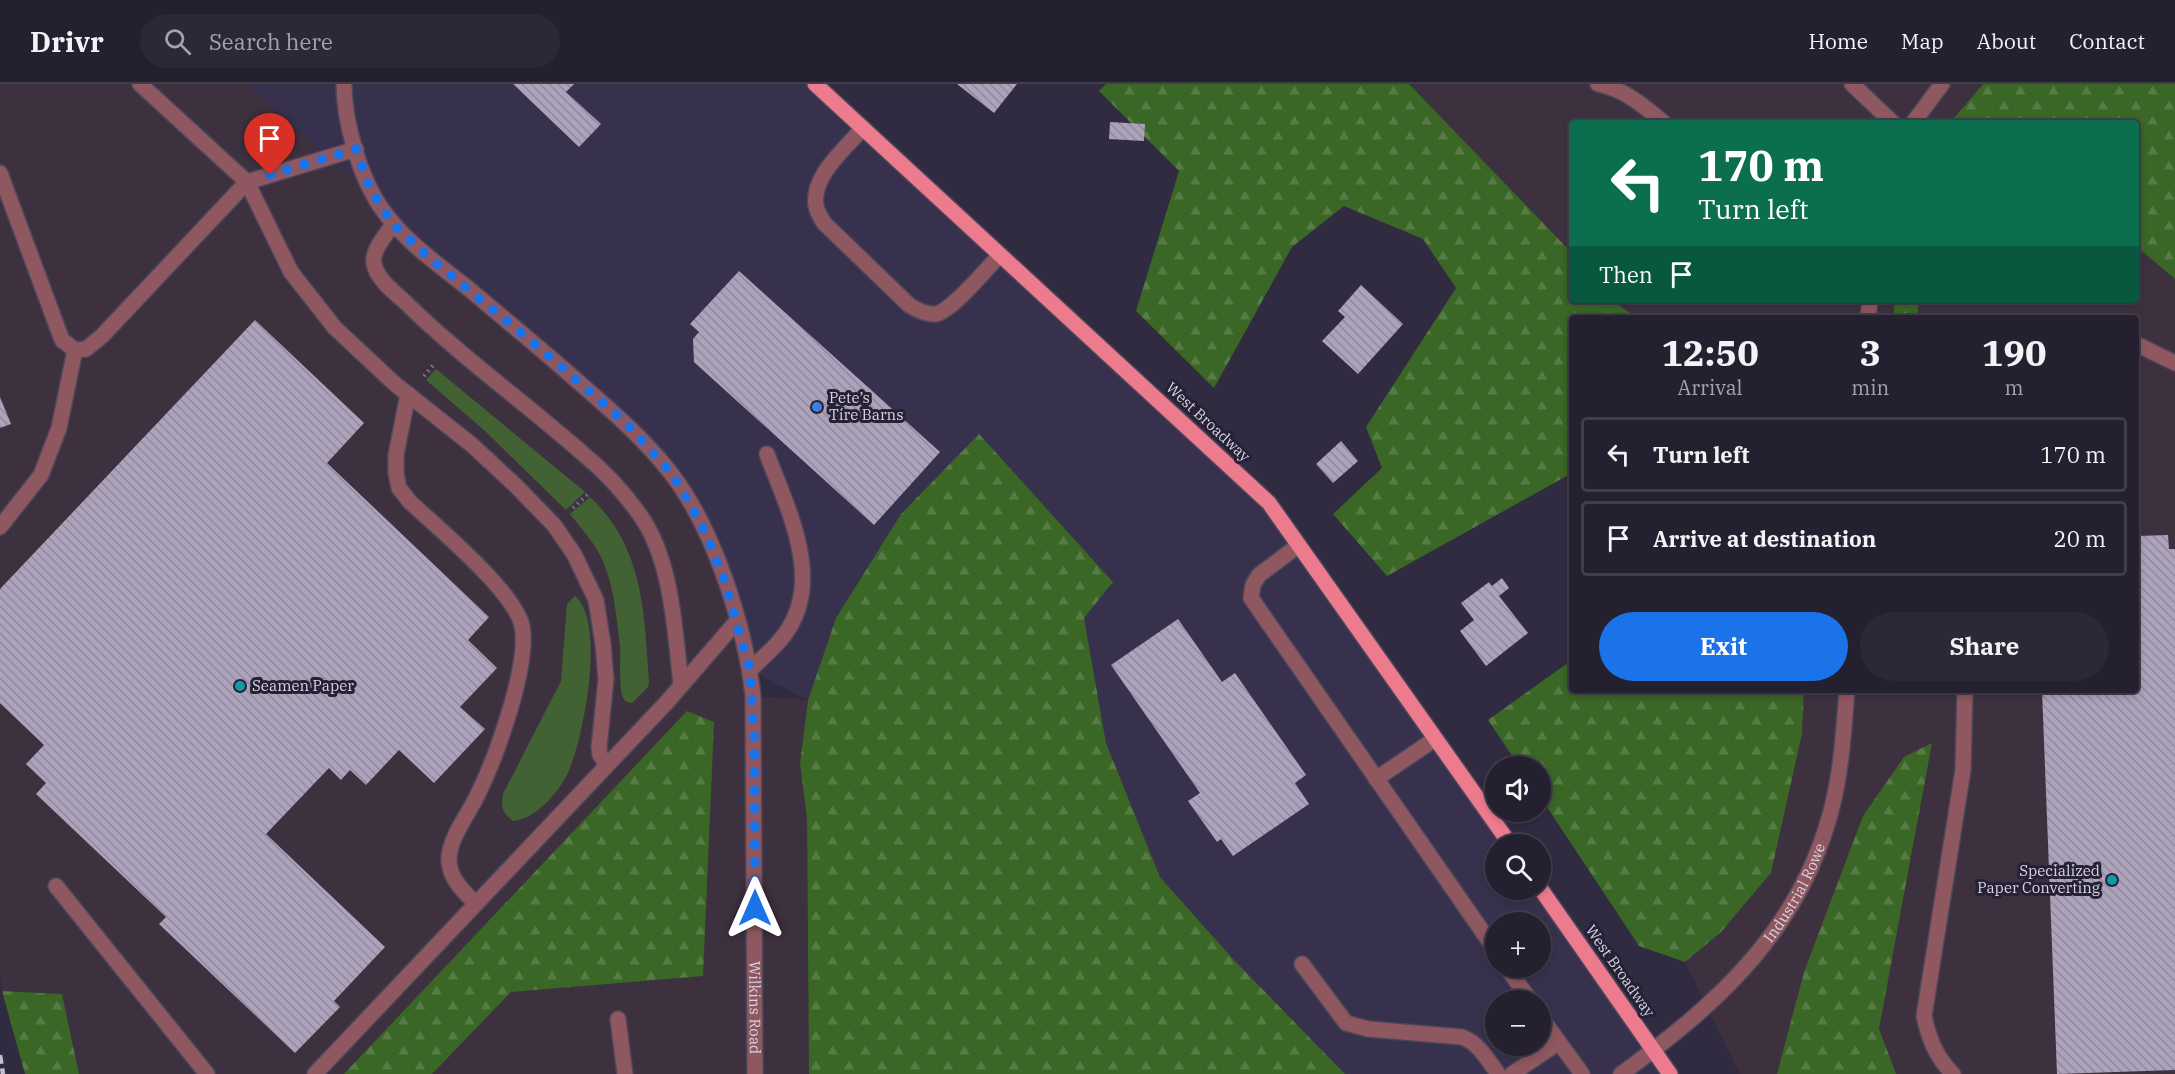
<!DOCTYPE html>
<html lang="en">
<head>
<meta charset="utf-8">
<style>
	:root { --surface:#242030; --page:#2c2838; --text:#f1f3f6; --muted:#a3a3ab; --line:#413e4c; --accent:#1a73e8 }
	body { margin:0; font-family:"IBM Plex Serif",serif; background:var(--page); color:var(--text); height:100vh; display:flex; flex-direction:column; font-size:22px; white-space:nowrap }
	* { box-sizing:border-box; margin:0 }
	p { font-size:20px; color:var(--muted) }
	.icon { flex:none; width:33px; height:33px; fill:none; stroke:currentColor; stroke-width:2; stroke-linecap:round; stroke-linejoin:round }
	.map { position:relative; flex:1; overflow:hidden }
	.side { position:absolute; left:1569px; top:231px; width:570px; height:378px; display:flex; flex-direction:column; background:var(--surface); border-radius:6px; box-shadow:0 3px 9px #0003,0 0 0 2px var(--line) }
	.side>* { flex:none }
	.guide { position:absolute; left:1569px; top:36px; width:570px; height:183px; border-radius:6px; box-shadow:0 3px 9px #0003,0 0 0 2px var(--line); background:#0b6e4f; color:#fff; overflow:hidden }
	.controls { position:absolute; left:1485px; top:672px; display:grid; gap:12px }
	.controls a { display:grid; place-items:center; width:66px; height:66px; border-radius:50%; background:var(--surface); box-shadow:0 3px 9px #0003,0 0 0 2px var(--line); font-size:30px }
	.pin { position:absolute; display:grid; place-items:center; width:51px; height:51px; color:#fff; margin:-62px -26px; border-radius:50% 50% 50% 0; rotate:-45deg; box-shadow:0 0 6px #0007 }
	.pin .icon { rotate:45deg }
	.me { position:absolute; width:66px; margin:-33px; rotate:0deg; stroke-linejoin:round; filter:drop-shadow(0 0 4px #0008) }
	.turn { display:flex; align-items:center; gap:21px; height:126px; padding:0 30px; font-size:27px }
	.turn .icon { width:78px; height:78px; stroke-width:2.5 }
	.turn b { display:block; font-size:42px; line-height:51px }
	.then { display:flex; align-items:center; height:57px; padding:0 30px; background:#0003; gap:12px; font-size:22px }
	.eta { display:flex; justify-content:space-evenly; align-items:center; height:102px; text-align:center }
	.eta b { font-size:36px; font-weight:800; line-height:42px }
	.cta { display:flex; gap:12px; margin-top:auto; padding:12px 30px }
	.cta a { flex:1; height:69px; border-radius:36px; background:var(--accent); color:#fff; font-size:24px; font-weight:800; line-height:69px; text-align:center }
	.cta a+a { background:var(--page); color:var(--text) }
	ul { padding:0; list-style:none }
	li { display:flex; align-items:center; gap:18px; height:75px; margin:0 12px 9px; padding:0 18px; border:3px solid var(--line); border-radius:6px }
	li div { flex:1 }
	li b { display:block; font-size:22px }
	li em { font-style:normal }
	header { display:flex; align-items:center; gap:36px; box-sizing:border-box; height:84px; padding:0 30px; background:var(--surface); border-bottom:2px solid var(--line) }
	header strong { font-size:28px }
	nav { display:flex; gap:33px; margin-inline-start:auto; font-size:21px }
	.search { width:420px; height:54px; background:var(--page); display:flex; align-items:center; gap:15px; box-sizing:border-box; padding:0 21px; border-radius:33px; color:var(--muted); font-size:22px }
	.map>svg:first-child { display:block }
	.built { fill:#38314d; fill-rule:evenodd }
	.industrial { fill:#3e313f }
	.grass { fill:#426234 }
	.forest { fill:url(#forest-firs) }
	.building { fill:url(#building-back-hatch) }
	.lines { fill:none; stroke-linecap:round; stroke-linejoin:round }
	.minor-casing { stroke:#4b465a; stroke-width:18 }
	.major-casing { stroke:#4b465a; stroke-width:18 }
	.path { stroke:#7f7b8d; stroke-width:4; stroke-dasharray:1.5 4.5; stroke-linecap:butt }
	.minor { stroke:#8f575f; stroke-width:15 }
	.major { stroke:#ed7b8e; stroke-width:15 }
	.rail { stroke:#c2bfce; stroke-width:4.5; stroke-dasharray:9 4.5; stroke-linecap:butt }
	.route { stroke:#1a73e8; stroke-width:10; stroke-dasharray:0 18 }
	.shop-dot { fill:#3f7fe0; stroke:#262135; stroke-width:2 }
	.culture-dot { fill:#0f9aa8; stroke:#262135; stroke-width:2 }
	.labels { text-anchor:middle; stroke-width:6; stroke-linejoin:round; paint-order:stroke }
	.poi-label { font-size:15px; fill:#d8d5e3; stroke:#262135; text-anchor:start }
	.street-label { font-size:15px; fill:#d8d5e3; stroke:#262135 }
</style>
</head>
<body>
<header>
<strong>Drivr</strong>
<div class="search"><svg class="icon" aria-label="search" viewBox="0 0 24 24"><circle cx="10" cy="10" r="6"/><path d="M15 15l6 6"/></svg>Search here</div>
<nav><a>Home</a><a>Map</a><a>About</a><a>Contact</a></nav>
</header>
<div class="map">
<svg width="2175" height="990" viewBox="0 0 2175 990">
	<defs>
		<pattern id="forest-firs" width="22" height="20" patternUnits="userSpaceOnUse" patternTransform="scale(1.5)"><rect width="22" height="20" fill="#3a6626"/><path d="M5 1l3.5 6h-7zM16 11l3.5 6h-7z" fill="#567b45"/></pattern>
		<pattern id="building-back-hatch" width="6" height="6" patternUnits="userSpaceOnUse" patternTransform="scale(1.5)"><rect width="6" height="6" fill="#ada2bb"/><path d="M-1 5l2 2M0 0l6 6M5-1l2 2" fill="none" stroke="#928a9d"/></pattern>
	</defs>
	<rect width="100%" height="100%" fill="#302b40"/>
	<!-- built -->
	<path class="built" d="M242 0H815L1269 419 1510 760H1496V806H1540L1670 990H1345L1233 875 1160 793 1106 659 1084 534 1113 498 979 351 901 430 836 534 808 616 750 586ZM1496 838H1540V884H1496ZM1496 916H1540V962H1496Z"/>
	<!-- industrial -->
	<path class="industrial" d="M0 0H246L542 266 672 390 724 495 753 612 808 616 800 679 807 735 809 990H79L62 910 2 907 0 889Z
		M1409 0H2175V990H1740L1685 878 1721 848 1771 789 1802 650 1804 606H2136V234H1639L1621 223 1614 216H2136V39H1572V169Z"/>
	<!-- grass -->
	<path class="grass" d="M436 285 585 408 566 426 485 347 426 296Z
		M590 413C644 464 644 528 649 597L648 603 632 619C627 618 626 619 624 615 618 607 621 573 620 561 616 531 614 499 600 471 592 456 581 444 570 430Z
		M575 512C607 538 583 658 567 691 557 710 535 735 513 737 502 729 501 723 503 710L561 597 567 520Z"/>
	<!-- forest -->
	<path class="forest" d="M1106 0H1409L1572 169V216H1614L1621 223 1639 234H1572V389L1387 492 1333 430 1382 384 1366 343 1456 204 1423 155 1344 122 1292 163 1214 304 1136 227 1179 87 1099 7Z
		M1983 0H2175V195L2136 162V39H1950Z
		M1894 216H1919L1917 234H1894Z
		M979 350 1113 498 1084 534 1106 659 1160 793 1233 875 1345 990H809L807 735 800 679 808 616 836 534 901 430Z
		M1572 576V606H1804L1802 650 1771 789 1721 848 1685 878 1639 862 1541 714 1540 682H1519L1488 636Z
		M687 627 714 638 703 892 511 908 432 990H344Z
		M1932 659 1879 945 1896 990H1777L1804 888 1863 732 1904 673Z
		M2 907 62 910 79 990H25Z"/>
	<!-- building -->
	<path class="building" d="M513 0H574L566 8 601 40 579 63Z
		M957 0H1017L994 29Z
		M1110 38 1145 40 1144 57 1109 55Z
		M739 187 940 368 874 441 694 278 693 255 699 248 690 240Z
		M1361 201 1403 240 1358 290 1322 257 1345 233 1338 227Z
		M255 236 364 339 327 379 489 533 468 556 497 584 460 623 485 645 434 699 399 666 366 701 350 686 341 696 329 684 266 750 385 863 334 917 340 923 295 969 159 840 166 833 36 710 46 699 26 680 44 661 0 619V505Z
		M0 313 11 340 0 344Z
		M1341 357 1358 377 1333 399 1316 380Z
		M2168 451 2169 465H2175V986L2057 990 2042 606H2136V452Z
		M1502 494 1509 504 1499 512 1528 549 1486 582 1460 547 1474 536 1461 519 1489 498 1492 502Z
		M1178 535 1222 598 1235 589 1306 691 1295 699 1309 720 1233 772 1221 755 1217 758 1188 717 1200 709 1111 581Z"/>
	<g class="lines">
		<!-- minor casing -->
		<g class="minor-casing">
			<g id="minor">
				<path d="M140 0 247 98 291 188 335 244 395 300 472 361 516 402 554 441 574 470 596 516 603 560 606 595 599 663 600 671 607 681"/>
				<path id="s1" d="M344 0C344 38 360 94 382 125 405 158 438 180 469 205 507 237 546 269 583 302 614 329 645 356 670 388 714 444 745 542 753 612L755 990"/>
				<path d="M1598 0C1624 5 1644 22 1664 39"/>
				<path d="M1852 0 1893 39"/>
				<path d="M1913 39 1942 0"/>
				<path d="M863 44C845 65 811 92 816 122 817 128 821 134 824 139L909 221C917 226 926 231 936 230 953 226 986 185 1000 171"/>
				<path d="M0 89 62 256 75 266 86 265 102 252 247 98 356 65"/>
				<path d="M393 140C386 151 371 167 374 180 377 195 394 208 405 218 460 272 523 317 581 368 603 386 623 407 640 431 672 476 675 547 681 601"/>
				<path d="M1868 234 1870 216"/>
				<path d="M2136 260 2175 279"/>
				<path d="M408 310 396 371V389L399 404 410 418C437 443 515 508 522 542 530 581 495 676 477 712 468 731 450 753 449 774 448 793 463 807 476 820"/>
				<path d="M0 443 41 391 59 344 75 266"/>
				<path d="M1299 461 1259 491 1253 501 1251 514 1496 867"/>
				<path d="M750 586C762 574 776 563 785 550 825 496 787 424 767 370"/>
				<path d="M1376 695 1435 655"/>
				<path d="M56 802 207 990"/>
				<path d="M1302 880 1346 939 1368 945 1462 953C1479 959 1488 976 1498 990"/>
				<path d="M1507 884 1530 916"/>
				<path d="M1540 932 1582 990"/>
				<path d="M618 935 625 990"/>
				<path d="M315 990 667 618 737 537"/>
				<path d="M1512 990 1559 958"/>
				<path id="s2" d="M1621 990C1722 917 1805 841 1834 715 1842 679 1844 642 1847 606"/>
				<path d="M1953 990C1936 973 1929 955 1924 932L1963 686 1965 606"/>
			</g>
		</g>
		<!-- major casing -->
		<g class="major-casing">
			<path id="major" d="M815 0 1269 419 1510 760
				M1540 804 1670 990"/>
		</g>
		<!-- path -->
		<path class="path" d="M424 292 435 279
			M573 424 589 409"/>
		<!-- minor -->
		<use href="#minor" class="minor"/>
		<!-- major -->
		<use href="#major" class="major"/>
		<!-- rail -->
		<path class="rail" d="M0 971 3 990"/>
	</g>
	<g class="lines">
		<!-- route -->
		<path class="route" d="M270 91 356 65 370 105 393 140 425 170 542 266 627 340 672 390 701 439 724 495 750 586 754 652 755 824"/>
	</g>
	<!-- markers -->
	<circle class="shop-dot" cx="817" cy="323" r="6"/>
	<g class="culture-dot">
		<circle cx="240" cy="602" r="6"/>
		<circle cx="2112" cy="796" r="6"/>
	</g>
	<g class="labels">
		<!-- poi labels -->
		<g class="poi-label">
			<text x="829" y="319">Pete’s<tspan x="829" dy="17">Tire Barns</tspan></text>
			<text x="252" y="607">Seamen Paper</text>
			<text x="2100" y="792" text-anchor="end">Specialized<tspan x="2100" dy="17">Paper Converting</tspan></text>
		</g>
		<!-- street labels -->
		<g class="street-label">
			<text transform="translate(1208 338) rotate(43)" y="5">West Broadway</text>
			<text dy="5" stroke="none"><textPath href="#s2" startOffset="254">Industrial Rowe</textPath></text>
			<text transform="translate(1620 887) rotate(55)" y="5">West Broadway</text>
			<text dy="5" stroke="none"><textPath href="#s1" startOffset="1076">Wilkins Road</textPath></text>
		</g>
	</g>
</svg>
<div class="controls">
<a><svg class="icon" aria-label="sound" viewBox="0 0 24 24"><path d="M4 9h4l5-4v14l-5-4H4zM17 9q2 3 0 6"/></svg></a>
<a><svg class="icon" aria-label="search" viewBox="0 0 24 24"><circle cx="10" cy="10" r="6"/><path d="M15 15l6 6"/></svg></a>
<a>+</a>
<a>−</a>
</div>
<div class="pin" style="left:270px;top:91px;background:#d93025"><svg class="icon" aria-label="arrive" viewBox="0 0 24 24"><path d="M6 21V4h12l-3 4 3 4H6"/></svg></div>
<svg class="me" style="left:755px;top:824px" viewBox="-20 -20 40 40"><path d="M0-17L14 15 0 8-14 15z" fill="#1a73e8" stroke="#fff" stroke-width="4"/></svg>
<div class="guide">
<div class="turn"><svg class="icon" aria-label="left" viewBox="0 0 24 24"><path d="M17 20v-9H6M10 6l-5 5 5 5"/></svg><div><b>170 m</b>Turn left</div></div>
<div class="then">Then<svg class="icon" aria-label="arrive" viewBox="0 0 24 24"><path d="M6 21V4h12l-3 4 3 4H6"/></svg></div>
</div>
<section class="side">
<div class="eta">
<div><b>12:50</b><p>Arrival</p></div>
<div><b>3</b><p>min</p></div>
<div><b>190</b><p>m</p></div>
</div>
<ul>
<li><svg class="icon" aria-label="left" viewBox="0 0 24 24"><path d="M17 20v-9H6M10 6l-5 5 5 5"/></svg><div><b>Turn left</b></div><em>170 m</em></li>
<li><svg class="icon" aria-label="arrive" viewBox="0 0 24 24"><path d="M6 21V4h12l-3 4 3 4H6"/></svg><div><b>Arrive at destination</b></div><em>20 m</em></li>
</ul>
<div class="cta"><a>Exit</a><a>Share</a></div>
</section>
</div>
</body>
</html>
